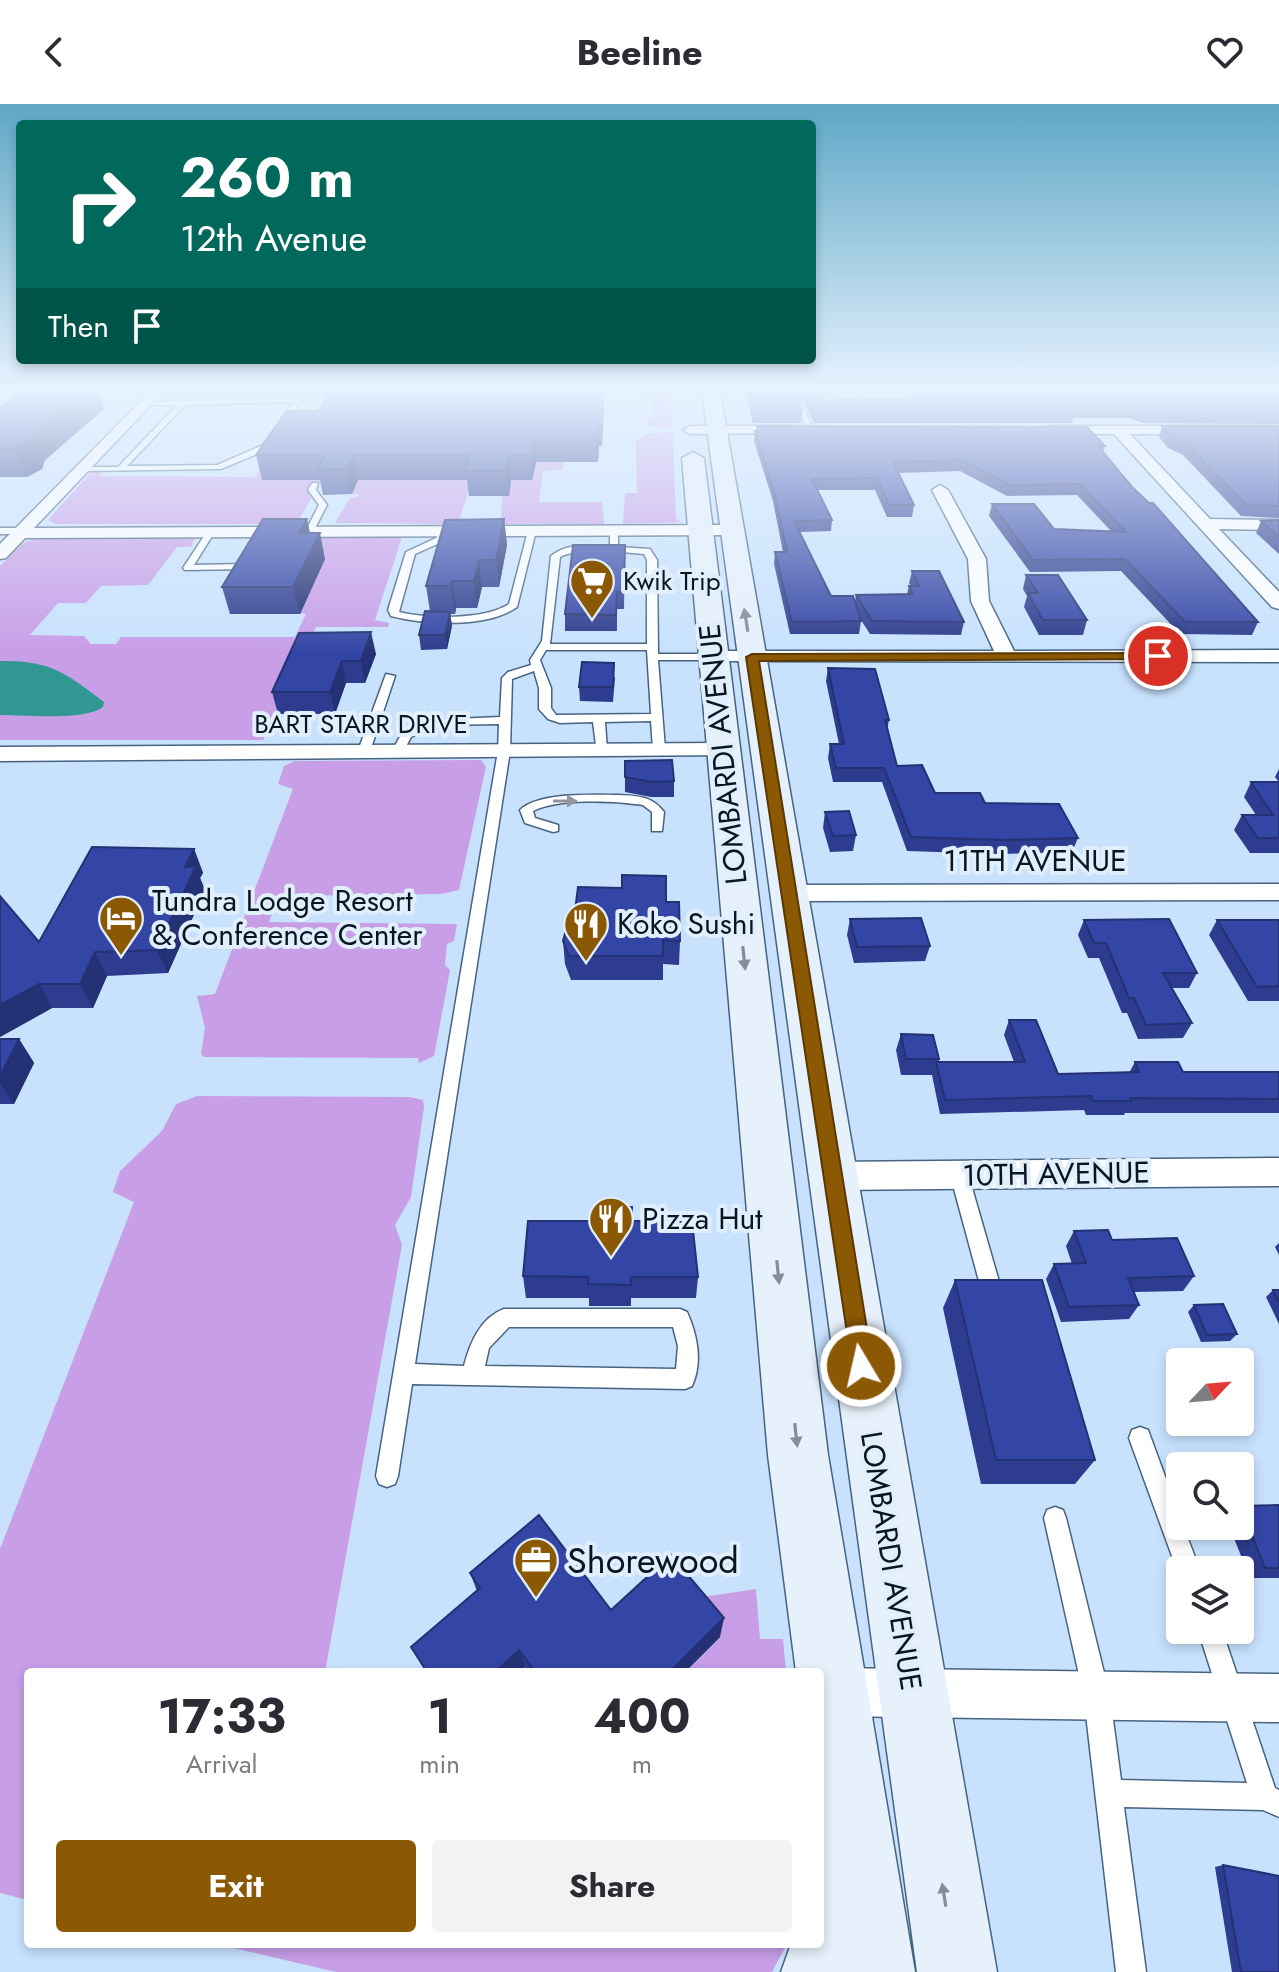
<!DOCTYPE html>
<html lang="en">
<head>
<meta charset="utf-8">
<style>
	:root { --surface:#fff; --page:#f2f2f3; --text:#2b2b33; --muted:#7c7c81; --accent:#8b5804 }
	body { margin:0; font-family:Jost,sans-serif; background:var(--page); color:var(--text); height:100vh; display:flex; flex-direction:column; font-size:30px; white-space:nowrap }
	* { box-sizing:border-box; margin:0 }
	p { font-size:26px; color:var(--muted) }
	.icon { flex:none; width:44px; height:44px; fill:none; stroke:currentColor; stroke-width:2; stroke-linecap:round; stroke-linejoin:round }
	.map { position:relative; flex:1; overflow:hidden }
	.sheet { position:absolute; left:24px; top:1564px; width:800px; height:280px; display:flex; flex-direction:column; background:var(--surface); border-radius:8px; box-shadow:0 4px 12px #0003 }
	.sheet>* { flex:none }
	.guide { position:absolute; left:16px; top:16px; width:800px; height:244px; border-radius:8px; box-shadow:0 4px 12px #0003; background:#00695c; color:#fff; overflow:hidden }
	.needle { width:52px; rotate:64deg }
	.tools { position:absolute; left:1166px; top:1244px; display:grid; gap:16px }
	.tools a { display:grid; place-items:center; width:88px; height:88px; border-radius:8px; background:var(--surface); box-shadow:0 4px 12px #0003; font-size:40px }
	.pin { position:absolute; display:grid; place-items:center; width:68px; height:68px; color:#fff; margin:-34px; border:4px solid #fff; border-radius:50%; box-shadow:0 2px 8px #0007 }
	.me { position:absolute; width:88px; margin:-44px; rotate:351deg; stroke-linejoin:round; filter:drop-shadow(0 0 6px #0008) }
	.turn { display:flex; align-items:center; gap:28px; height:168px; padding:0 32px; font-size:36px }
	.turn .icon { width:104px; height:104px; stroke-width:2.5 }
	.turn b { display:block; font-size:56px; line-height:68px }
	.then { display:flex; align-items:center; height:76px; padding:0 32px; background:#0003; gap:16px; font-size:30px }
	.eta { display:flex; justify-content:space-evenly; align-items:center; height:136px; text-align:center }
	.eta b { font-size:48px; font-weight:700; line-height:56px }
	.button { display:flex; gap:16px; margin-top:auto; padding:16px 32px }
	.button a { flex:1; height:92px; border-radius:8px; background:var(--accent); color:#fff; font-size:32px; font-weight:700; line-height:92px; text-align:center }
	.button a+a { background:var(--page); color:var(--text) }
	header { display:flex; justify-content:space-between; align-items:center; height:104px; padding:0 32px; background:var(--surface); font-size:36px; font-weight:700 }
	.map>svg:first-child { display:block }
	.green { fill:#c89ee7 }
	.water { fill:#319792 }
	.lines { fill:none; stroke-linecap:round; stroke-linejoin:round }
	.service-casing { stroke:#466382; stroke-width:3 }
	.minor-casing { stroke:#466382; stroke-width:3 }
	.secondary-casing { stroke:#466382; stroke-width:3 }
	.service { fill:#fff; fill-rule:evenodd }
	.minor { fill:#fff; fill-rule:evenodd }
	.secondary { fill:#e7f1fb; fill-rule:evenodd }
	.wall { fill:#2d3c8e }
	.shaded-wall { fill:#243174 }
	.building { fill:#3446a5; stroke:#243174; stroke-width:2 }
	.oneway { fill:#848e99 }
	.oneway2 { fill:#91969c }
	.route { fill:#8b5804; stroke:#5a3903; stroke-width:2 }
	.labels { text-anchor:middle; stroke-width:8; stroke-linejoin:round; paint-order:stroke }
	.far-poi-label { font-size:26px; fill:#0a1522; stroke:#e1eefc; text-anchor:start }
	.far-street-label { font-size:26px; fill:#0a1522; stroke:#e1eefc }
	.street-label { font-size:30px; fill:#0a1522; stroke:#e1eefc }
	.poi-label { font-size:30px; fill:#0a1522; stroke:#e1eefc; text-anchor:start }
	.near-poi-label { font-size:36px; fill:#0a1522; stroke:#e1eefc; text-anchor:start }
</style>
</head>
<body>
<header><svg class="icon" aria-label="back" viewBox="0 0 24 24"><path d="M15 5l-7 7 7 7"/></svg>Beeline<svg class="icon" aria-label="heart" viewBox="0 0 24 24"><path d="M12 20l-8-8c-3-5 5-10 8-4 3-6 11-1 8 4z"/></svg></header>
<div class="map">
<svg width="1279" height="1868" viewBox="0 0 1279 1868">
	<rect width="100%" height="100%" fill="#c8e2fe"/>
	<!-- green -->
	<path class="green" d="M170 288H314L292 292H178L163 295Z
		M669 288 672 323H657L645 319 653 312 652 296 644 291 627 289Z
		M673 328 676 415 681 418 623 420 625 389H637L636 336 651 329Z
		M536 358H564L563 366 543 367 539 398H602L604 420H501L502 392 509 391 511 376Z
		M262 363 321 376 297 420H55L48 416 92 367H102L100 372 255 373Z
		M358 376H472L458 420 335 419 350 394 358 393 359 390H352Z
		M45 432 195 434 191 443H177L148 481 101 482 86 499H58L30 531 84 532 91 540H116L121 533H295L306 510 300 509 325 455 282 433H402L375 516 389 519 388 523H316L263 636H0V462L23 439Z
		M481 656 486 663 459 786 441 790 278 792 269 818 457 820 454 837 447 840 445 861 450 866 434 952 419 959 418 954 204 953 201 950 205 924 197 892 215 890 293 685 278 680 284 662 295 657Z
		M197 992 410 993 423 996 424 1003 411 1093 395 1121 402 1141 325 1568H28V1796L0 1789V1445L134 1098 113 1088 120 1067 162 1027 176 1000Z
		M756 1485 760 1535H783L786 1568H690L689 1564 720 1533 703 1493Z
		M216 1840H787L772 1868H336Z"/>
	<!-- water -->
	<path class="water" d="M0 557C50 556 66 569 104 598L103 603C84 617 25 611 0 611Z"/>
	<g class="lines">
		<!-- service casing -->
		<g class="service-casing">
			<path id="service" d="M321 288H331L302 296 269 345 221 365 82 367 78 365 82 363H118L177 301H146L144 298 294 294ZM294 298 263 341 217 361 127 362 185 301Z
				M792 288 797 289 814 327 807 325Z
				M312 379H318L316 386 327 401 313 428 309 431 305 428 319 401 308 386Z
				M0 424H23L27 427 23 430H0Z
				M445 424 449 427 442 438 415 450 399 508C427 515 485 516 509 500L528 427 532 424 536 427 517 503C487 524 426 521 391 512L388 506 406 448 436 434Z
				M614 424 618 427V443L650 445 657 456 658 550H714L719 553 714 556H658L665 645 659 649 653 645 651 617 605 618 607 646 601 650 597 649 593 618 560 619 548 615 539 605V584L534 567 512 575 510 647 415 1260 464 1262C470 1239 480 1214 504 1205H680L687 1208C697 1230 703 1258 692 1282L685 1285 412 1280 398 1372 395 1380 387 1383 379 1380 376 1372 498 647 499 620 438 621 411 633 402 650 398 651 392 647 402 629 432 616 500 613 502 574 508 568 531 561 530 556 542 537 551 452C563 442 582 439 596 445 585 451 571 446 560 453L550 540H647V456L644 450 610 447V427ZM546 546H647L651 610 556 611 551 604V584L540 556ZM509 1223H673L678 1242 676 1265 485 1262 489 1244Z
				M210 426 214 429 194 461 242 460 250 450 255 453 248 465 185 466 183 464 206 429Z
				M386 570 395 572 370 647 364 651 360 650 358 647Z
				M619 691C638 692 652 692 664 708L662 727H652V708L643 701C614 697 559 694 533 707L535 714 558 721V727L553 728 525 719 520 706C539 688 593 691 619 691Z
				M959 1063 965 1065 968 1070 1002 1188 999 1194 992 1197 985 1194 982 1188 950 1070 953 1065Z
				M1140 1323 1148 1326 1180 1413V1422H1183L1200 1466H1180V1474L1129 1334 1132 1326Z
				M1055 1403 1063 1406 1066 1414 1110 1593 1121 1676 1247 1679 1198 1526H1222L1275 1684 1279 1686V1713L1263 1706 1124 1703 1146 1868H1116L1084 1593 1044 1414 1047 1406Z"/>
		</g>
		<!-- minor casing -->
		<g class="minor-casing">
			<path id="minor" d="M150 288H163L34 424 732 421 740 426 732 431 25 434 6 454 0 455V440Z
				M797 322 804 326 802 329 690 330 683 326 690 322Z
				M1279 322V330H1130L1210 415 1279 416V426L1219 425 1279 488V505L1272 503 1114 330H1049L1042 326 1049 322Z
				M940 381 948 386 986 455 989 497 1014 547 1279 546V558L707 557 704 553 707 549 714 547H994L971 497 968 455 932 386Z
				M722 639 733 646 730 651 0 657V643Z
				M1279 780V796L790 797 781 795 777 789 781 783 790 781Z
				M1279 1054V1082L832 1086 820 1082 815 1072 820 1062 832 1058Z
				M832 1564 1279 1570V1618L832 1612 820 1607V1569Z"/>
		</g>
		<!-- secondary casing -->
		<g class="secondary-casing">
			<path id="secondary" d="M702 288H720L997 1868H917Z
				M693 348 704 354 828 1351 915 1868H781L791 1840H820V1568H796L768 1351 682 354Z"/>
		</g>
		<!-- service -->
		<use href="#service" class="service"/>
		<!-- minor -->
		<use href="#minor" class="minor"/>
		<!-- secondary -->
		<use href="#secondary" class="secondary"/>
	</g>
	<!-- wall -->
	<path class="wall" d="M20 288H98L104 305 45 356 42 365 27 373H0V304Z
		M745 288H796L802 308 801 319H753Z
		M799 288H833L819 296 915 294 911 288H1279V320L1143 319 1129 314H1073L1072 319H814L808 307 809 302 807 304Z
		M604 298 602 342H599L598 358H536L532 376H511L509 392H469L467 376H358L352 390 323 391 320 376H262L256 351 318 307Z
		M757 322 1105 342 1103 347 1132 383 1258 518 1252 531 1180 530 1121 467 1030 468 989 412 992 400 1054 425 1111 427 1077 391 1007 392 960 367 898 369 914 401 912 413H887L875 386H818L832 416 831 427 800 428 831 492 855 498 856 491 907 490 909 482H911L909 479 912 467 964 518 961 531 870 530 859 513 861 517 859 530H790L774 460 775 448H783L773 397 754 337 755 327H757Z
		M1162 322H1279V414L1241 412 1183 351 1168 344 1159 333Z
		M307 415 310 429 325 455 300 510H230L222 483Z
		M504 415 507 441 499 483H482L477 504H456L455 510H450L452 522 447 545 421 546 419 531 430 507 426 482Z
		M1279 416V450L1256 429 1261 417Z
		M625 441 624 505H617V527H565V510Z
		M1026 471 1087 516 1083 531H1039L1024 503 1027 492 1023 485Z
		M299 529 376 550 365 579H346L335 610H278L272 588Z
		M828 564 889 616 887 626 897 662 935 689 985 699 1078 734 1072 748 1000 750 907 747 882 678H833L828 654 830 640H839L826 577Z
		M615 573 613 598 580 597 579 583Z
		M625 657 674 677V693H651L625 688Z
		M1279 665V749H1250L1234 726 1242 711H1256L1244 693 1251 678H1279L1275 673Z
		M825 708 856 731 853 747 830 748 823 724Z
		M194 745 203 769 200 774 205 786 168 869 107 872 93 904H52L0 933V792L39 838Z
		M666 798 680 837 679 861 663 860V876H571L565 860 563 837 574 815Z
		M850 815 930 842 925 857 854 859 847 831Z
		M1084 816 1197 869 1189 884H1172L1192 919 1183 934 1138 935 1127 909H1122L1099 854H1088L1078 831Z
		M1217 816H1279V897H1248L1209 831Z
		M1009 916 1058 970 1129 969 1135 958 1183 968H1279V1009H1125L1124 1011H1086L1084 1006 940 1010 932 971H901L896 946 901 930 939 955V958H1014L1004 931Z
		M0 935H19L34 959 14 1000H0Z
		M601 1117H632L698 1173 696 1194H631V1202H589V1194H526L523 1172Z
		M1074 1127 1112 1136 1194 1172 1183 1187 1134 1188 1139 1201 1129 1215 1061 1218 1046 1175 1054 1160H1072L1066 1142Z
		M1279 1139V1151L1275 1143Z
		M955 1176 1095 1356 1075 1380H981L943 1204Z
		M1273 1186H1279V1220L1266 1193Z
		M1194 1201 1237 1230 1230 1237 1201 1238 1188 1208Z
		M1279 1401V1474H1250L1229 1422H1240V1402Z
		M470 1469 611 1506 720 1533 685 1568H528L525 1563 520 1568H427L477 1487Z
		M1223 1761 1279 1868H1232L1215 1763Z"/>
	<!-- shaded-wall -->
	<path class="shaded-wall" d="M84 288H98L104 305 45 356 42 365 27 373 16 344Z
		M603 288 604 298 602 342V318Z
		M817 288H833L811 301 809 297V302L807 304 808 293Z
		M598 318 599 342 598 358 597 334Z
		M535 334 536 358 532 376 531 351Z
		M354 351 358 376 352 390 347 365Z
		M509 351 511 376 509 392 507 367Z
		M307 415 312 441 299 429Z
		M504 415 507 441 499 483 496 456Z
		M320 429 325 455 300 510 293 483Z
		M479 456 482 483 477 504 474 477Z
		M452 477 456 504 455 510 451 482Z
		M450 508 452 522 447 545 445 531Z
		M371 528 376 550 365 579 361 557Z
		M342 557 346 579 335 610 330 588Z
		M194 745 203 769 200 774 205 786 168 869 157 846 185 763Z
		M95 848 107 872 93 904 80 880Z
		M39 880 52 904 0 933V901Z
		M19 935 34 959 14 1000 0 980V973Z
		M724 1514 720 1533 685 1568H670Z
		M519 1546 525 1563 520 1568H495Z"/>
	<!-- building -->
	<path class="building" d="M20 288H84L34 328 31 337 16 344H0V304Z
		M331 288H603L602 318H598L597 334H535L531 351H509L507 367H466L469 351H354L347 365 318 366 324 351H256L287 307H318Z
		M749 288H796L802 308H754Z
		M805 288H817L808 293Z
		M920 288H1279V309L1146 308 1132 303H1070L1074 308H815L809 297 924 294Z
		M757 322 1087 323 1105 342H1098L1132 383 1149 399H1153L1258 518H1185L1125 455 1033 456 992 400H1034L1054 425 1126 428 1080 380 1010 381 963 356 893 358 914 401H889L877 374 812 375 832 416 794 417 831 492H853L861 517 792 518 775 448H787L774 386 755 327H758Z
		M1162 322H1279V402L1246 401 1187 340 1172 333Z
		M263 415H307L299 429H320L293 483H222Z
		M504 415 496 456H479L474 477H452L451 482H426L445 416Z
		M1279 416V433L1261 417Z
		M573 441H625L624 488H617L616 511 565 510Z
		M912 467H939L964 518 872 517 856 491 913 490 909 482H919Z
		M1026 471H1058L1087 516H1043L1028 489H1038Z
		M425 507 450 508 445 531H419Z
		M371 528 361 557H342L330 588H272L299 529Z
		M582 558 614 559 613 583H579Z
		M828 564 875 565 889 616H885L897 662 922 661 935 689H980L985 699 1059 700 1078 734 1004 736 911 733 884 664H836L830 640H844Z
		M672 656 674 677 651 678 625 673V657Z
		M1251 678H1279V734H1258L1242 711H1273Z
		M849 707 856 731 833 732 825 708Z
		M92 743 194 745 185 763 196 762 157 846 95 848 80 880H39L0 901V792L39 838Z
		M622 771 666 772V798H679L680 837 663 836V852H569L563 837 569 815H574L578 783 622 784Z
		M921 814 930 842 857 843 850 815Z
		M1169 815 1197 869H1163L1192 919 1146 921 1134 894H1129L1106 839H1094L1084 816Z
		M1217 816H1279V882L1257 883Z
		M1009 916H1036L1058 970 1139 968 1135 958H1178L1183 968H1279V995L1130 994 1131 997H1093L1091 992 945 996 936 958H1025Z
		M901 930 933 931 939 955H906Z
		M0 935H19L0 973Z
		M601 1103H632L631 1117H692L698 1173H631V1181L588 1180V1173L523 1172 528 1117H601Z
		M1108 1126 1112 1136 1177 1134 1194 1172 1128 1174 1139 1201 1069 1203 1054 1160 1086 1159 1074 1127Z
		M955 1176H1042L1095 1356H996Z
		M1273 1186H1279V1199Z
		M1223 1200 1237 1230 1207 1231 1194 1201Z
		M1279 1401V1464H1265L1240 1402Z
		M539 1411 611 1506 671 1451 724 1514 670 1568H535L519 1546 495 1568H427L411 1543 480 1484 470 1469Z
		M1223 1761 1279 1772V1868H1241Z"/>
	<!-- one-way arrows -->
	<defs><path id="oneway-solid" d="M-6-.8H1V-3.2L6.5 0L1 3.2V.8H-6Z" transform="scale(2)"/></defs>
	<g class="oneway">
		<use href="#oneway-solid" transform="translate(746 516) rotate(-99)"/>
		<use href="#oneway-solid" transform="translate(744 854) rotate(84)"/>
		<use href="#oneway-solid" transform="translate(778 1168) rotate(84)"/>
		<use href="#oneway-solid" transform="translate(796 1331) rotate(84)"/>
		<use href="#oneway-solid" transform="translate(944 1791) rotate(-99)"/>
	</g>
	<use class="oneway2" href="#oneway-solid" transform="translate(565 697)"/>
	<!-- sky -->
	<linearGradient id="sky" x2="0" y2="1"><stop stop-color="#5fa8c6"/><stop offset="0.52" stop-color="#e6f2ff"/><stop offset="1" stop-color="#e6f2ff" stop-opacity="0"/></linearGradient>
	<rect width="1279" height="549" fill="url(#sky)"/>
	<!-- route -->
	<path class="route" d="M1158 549 1162 550V555L759 557 873 1262 870 1269 861 1273 853 1269 746 553 752 550Z"/>
	<!-- icons -->
	<defs>
		<g id="supermarket-pin" transform="scale(2.3)"><path d="M0 17L-7.5 6A9.5 9.5 0 1 1 7.5 6Z" fill="#8b5804" stroke="#e1eefc"/><path d="M-6-5.5h2.5l.6 2H6L4.5 2H-2.5L-4.4-4H-6ZM-1.5 3.2a1.3 1.3 0 1 0 .1 0ZM3 3.2a1.3 1.3 0 1 0 .1 0Z" fill="#fff"/></g>
		<g id="hotel-pin" transform="scale(2.3)"><path d="M0 17L-7.5 6A9.5 9.5 0 1 1 7.5 6Z" fill="#8b5804" stroke="#e1eefc"/><path d="M-6-4.5h1.5V1H6V5H4.5V3h-9V5H-6ZM-4 0a1.8 1.8 0 1 1 3.6 0ZM.5 0V-2.5h3Q6-2.5 6 0Z" fill="#fff"/></g>
		<g id="restaurant-pin" transform="scale(2.3)"><path d="M0 17L-7.5 6A9.5 9.5 0 1 1 7.5 6Z" fill="#8b5804" stroke="#e1eefc"/><path d="M-5-6h1v4h1v-4h1v4h1v-4h1v5L-1.5 .5V6h-2V.5L-5-1ZM5-6V6H3V1.5H1.5Q1.5-4 5-6Z" fill="#fff"/></g>
		<g id="office-pin" transform="scale(2.3)"><path d="M0 17L-7.5 6A9.5 9.5 0 1 1 7.5 6Z" fill="#8b5804" stroke="#e1eefc"/><path d="M-6-3h4V-5.5h4V-3h4V5H-6ZM-1-4.5V-3h2v-1.5ZM-6 0V1H6V0Z" fill="#fff"/></g>
	</defs>
	<g fill-rule="evenodd">
		<use href="#supermarket-pin" x="592" y="477"/>
		<use href="#hotel-pin" x="121" y="814"/>
		<use href="#restaurant-pin" x="586" y="820"/>
		<use href="#restaurant-pin" x="611" y="1115"/>
		<use href="#office-pin" x="536" y="1456"/>
	</g>
	<g class="labels">
		<!-- far-poi labels -->
		<g class="far-poi-label">
			<text x="623" y="486">Kwik Trip</text>
		</g>
		<!-- far-street labels -->
		<g class="far-street-label">
			<text x="361" y="629">BART STARR DRIVE</text>
		</g>
		<!-- street labels -->
		<g class="street-label">
			<text transform="translate(723 650) rotate(-96)" y="10">LOMBARDI AVENUE</text>
			<text x="1035" y="767">11TH AVENUE</text>
			<text transform="translate(1056 1070) rotate(-1)" y="10">10TH AVENUE</text>
			<text transform="translate(891 1457) rotate(81)" y="10">LOMBARDI AVENUE</text>
		</g>
		<!-- poi labels -->
		<g class="poi-label">
			<text x="152" y="807">Tundra Lodge Resort<tspan x="152" dy="34">&amp; Conference Center</tspan></text>
			<text x="617" y="830">Koko Sushi</text>
			<text x="642" y="1125">Pizza Hut</text>
		</g>
		<!-- near-poi labels -->
		<g class="near-poi-label">
			<text x="567" y="1469">Shorewood</text>
		</g>
	</g>
</svg>
<div class="tools">
<a><svg class="needle" viewBox="-14 -14 28 28"><path d="M0-13l5 13h-10z" fill="#e53935"/><path d="M0 13l5-13h-10z" fill="#7c7c81"/></svg></a>
<a><svg class="icon" aria-label="search" viewBox="0 0 24 24"><circle cx="10" cy="10" r="6"/><path d="M15 15l6 6"/></svg></a>
<a><svg class="icon" aria-label="layers" viewBox="0 0 24 24"><path d="M12 4l9 5-9 5-9-5zM3 14l9 5 9-5"/></svg></a>
</div>
<div class="pin" style="left:1158px;top:552px;background:#d93025"><svg class="icon" aria-label="arrive" viewBox="0 0 24 24"><path d="M6 21V4h12l-3 4 3 4H6"/></svg></div>
<svg class="me" style="left:861px;top:1262px" viewBox="-20 -20 40 40"><circle r="17" fill="#8b5804" stroke="#fff" stroke-width="3"/><path d="M0-11L8 9 0 5-8 9z" fill="#fff"/></svg>
<div class="guide">
<div class="turn"><svg class="icon" aria-label="right" viewBox="0 0 24 24"><path d="M7 20v-9h11M14 6l5 5-5 5"/></svg><div><b>260 m</b>12th Avenue</div></div>
<div class="then">Then<svg class="icon" aria-label="arrive" viewBox="0 0 24 24"><path d="M6 21V4h12l-3 4 3 4H6"/></svg></div>
</div>
<section class="sheet">
<div class="eta">
<div><b>17:33</b><p>Arrival</p></div>
<div><b>1</b><p>min</p></div>
<div><b>400</b><p>m</p></div>
</div>
<div class="button"><a>Exit</a><a>Share</a></div>
</section>
</div>
</body>
</html>
